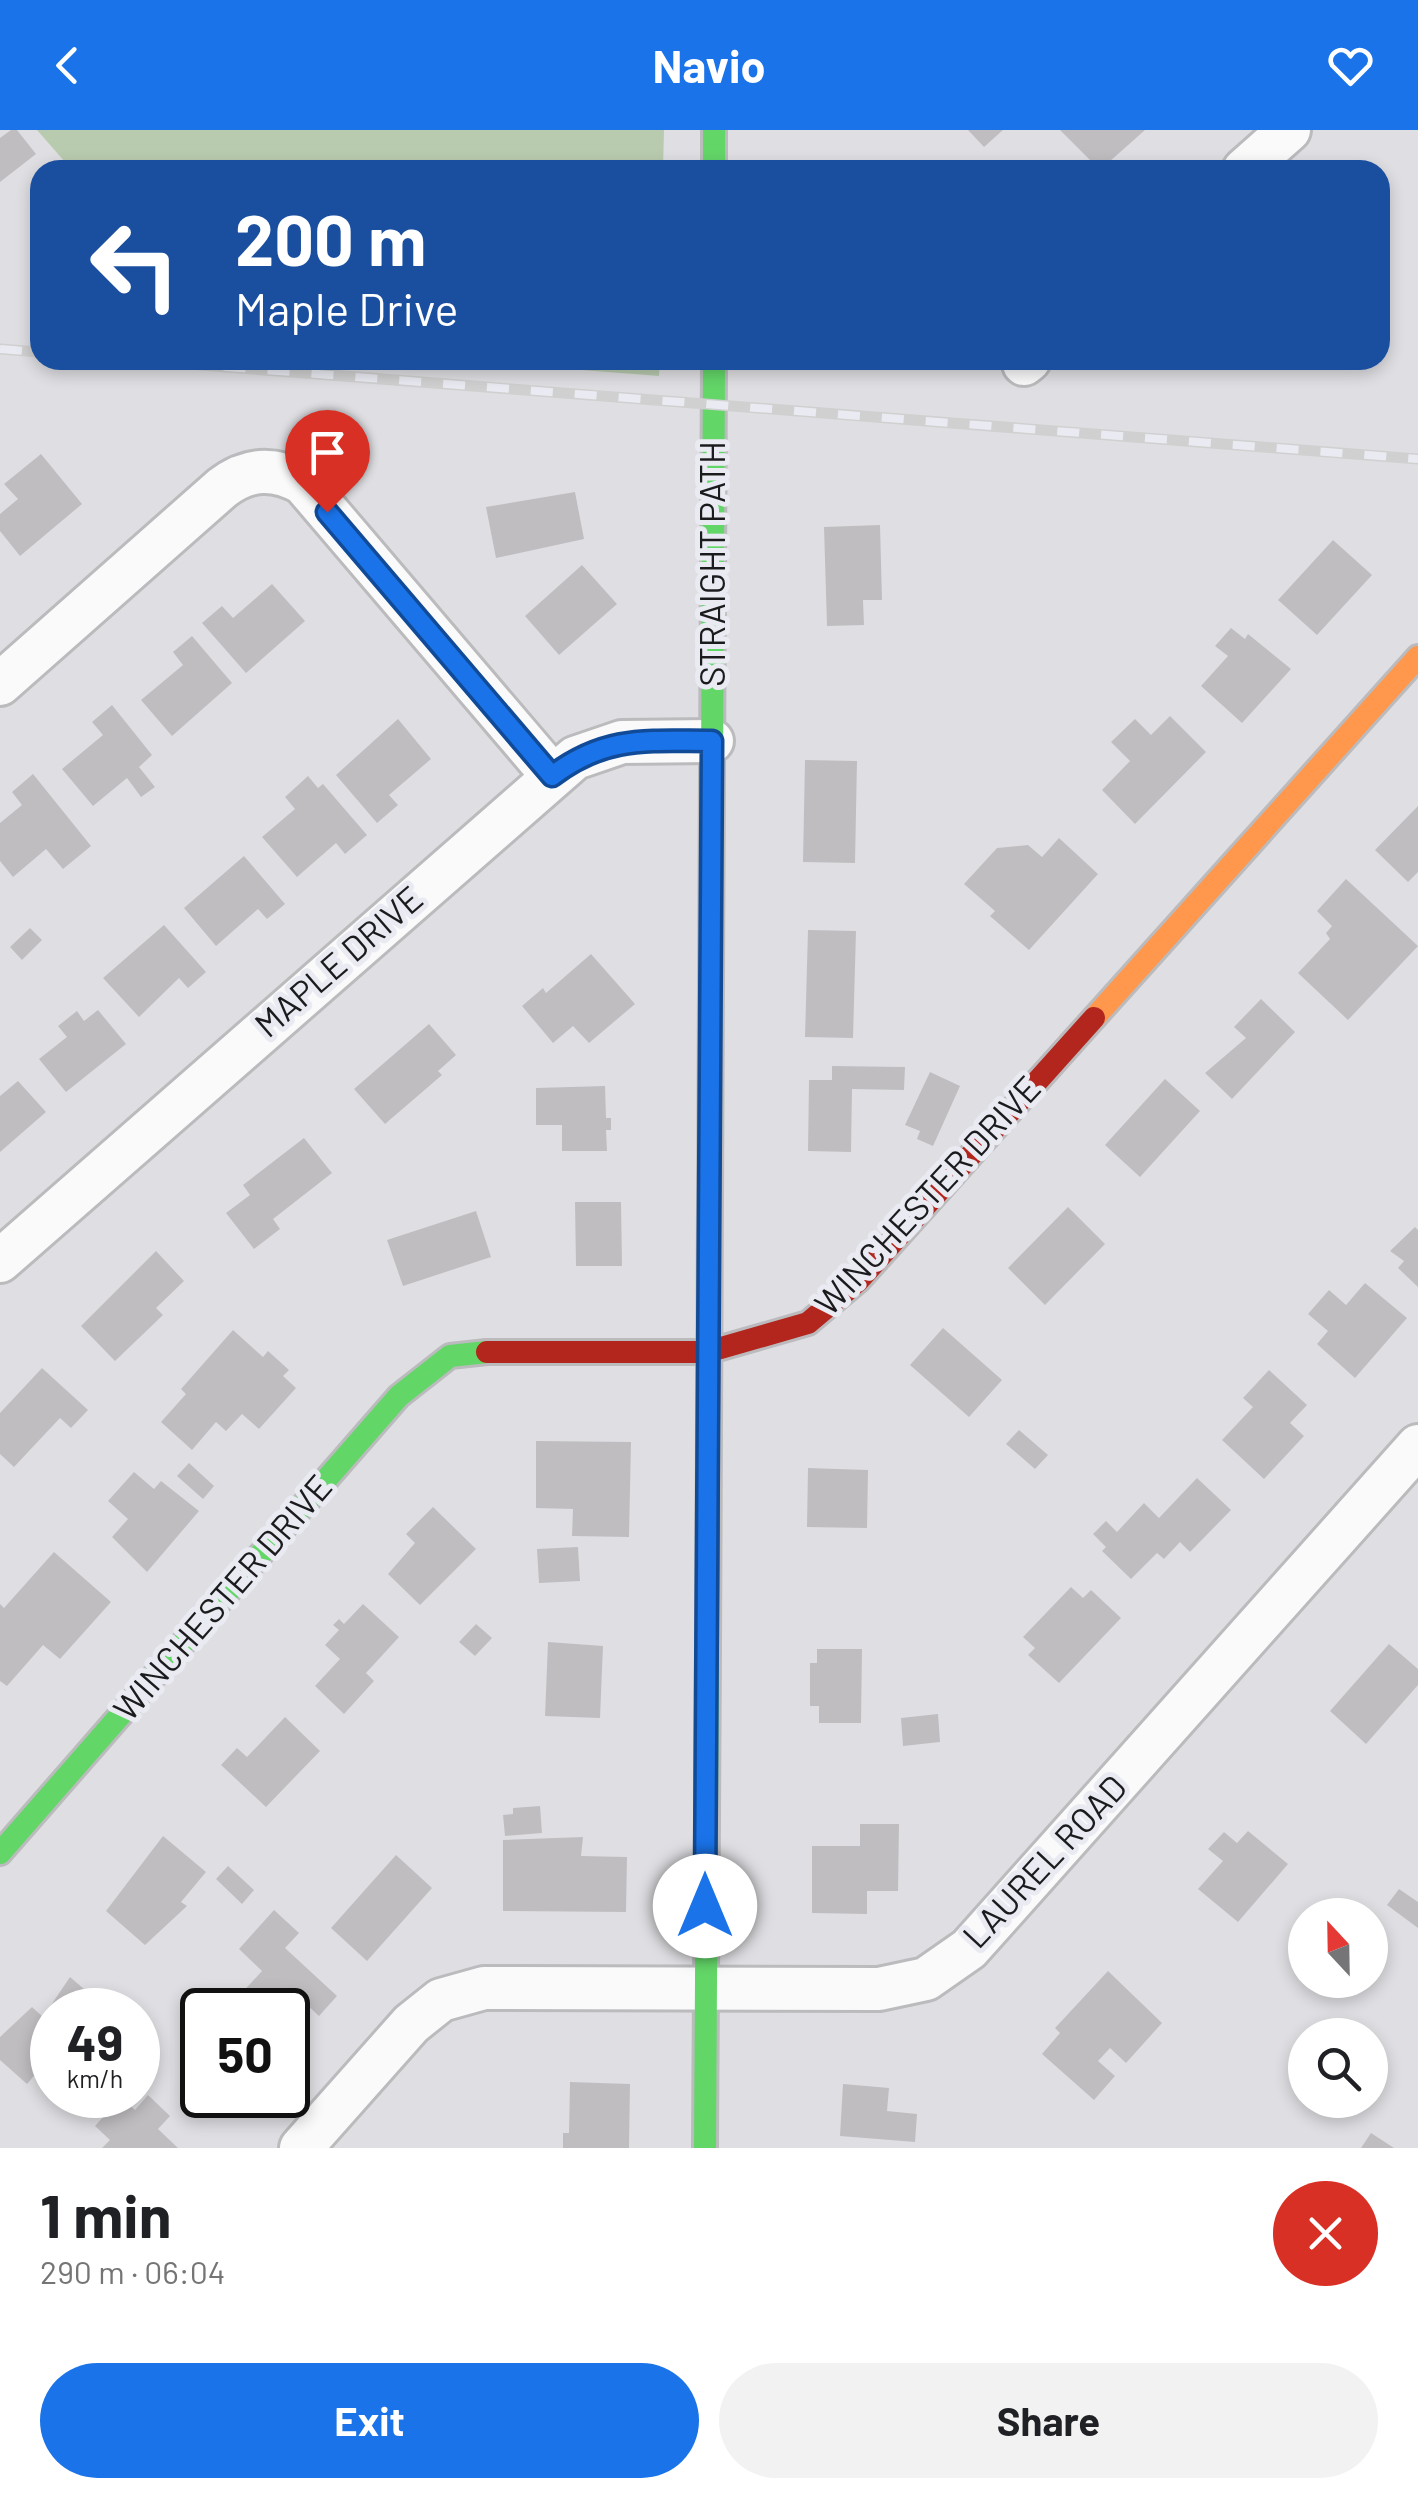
<!DOCTYPE html>
<html lang="en">
<head>
<meta charset="utf-8">
<style>
	:root { --surface:#fff; --page:#f2f2f2; --text:#202124; --muted:#757577; --accent:#1a73e8 }
	body { margin:0; font-family:Barlow,sans-serif; background:var(--page); color:var(--text); height:100vh; display:flex; flex-direction:column; font-size:38px; white-space:nowrap }
	* { box-sizing:border-box; margin:0 }
	p { font-size:32px; color:var(--muted) }
	.icon { flex:none; width:55px; height:55px; fill:none; stroke:currentColor; stroke-width:2; stroke-linecap:round; stroke-linejoin:round }
	.map { position:relative; height:2018px; overflow:hidden }
	.panel { display:flex; flex-direction:column; background:var(--surface); flex:1 }
	.panel>* { flex:none }
	.hud { position:absolute; left:30px; top:30px; width:1360px; height:210px; border-radius:30px; box-shadow:0 5px 15px #0003; background:#1a4fa0; color:#fff; overflow:hidden }
	.needle { width:65px; rotate:338deg }
	.controls { position:absolute; left:1288px; top:1768px; display:grid; gap:20px }
	.controls a { display:grid; place-items:center; width:100px; height:100px; border-radius:50%; background:var(--surface); box-shadow:0 5px 15px #0003; font-size:50px }
	.speed { position:absolute; left:30px; top:1858px; display:flex; gap:20px; font-size:50px; font-weight:700; text-align:center }
	.speed>* { display:grid; place-content:center; width:130px; height:130px; border-radius:50%; background:var(--surface); box-shadow:0 5px 15px #0003; line-height:1 }
	.speed small { font-size:25px; font-weight:400 }
	.speed .limit { border:5px solid #111; border-radius:15px; background:#fff; color:#111 }
	.pin { position:absolute; display:grid; place-items:center; width:85px; height:85px; color:#fff; margin:-102px -42px; border-radius:50% 50% 50% 0; rotate:-45deg; box-shadow:0 0 10px #0007 }
	.pin .icon { rotate:45deg }
	.me { position:absolute; width:110px; margin:-55px; rotate:0deg; stroke-linejoin:round; filter:drop-shadow(0 0 8px #0008) }
	.turn { display:flex; align-items:center; gap:35px; height:210px; padding:0 40px; font-size:45px }
	.turn .icon { width:130px; height:130px; stroke-width:2.5 }
	.turn b { display:block; font-size:70px; line-height:85px }
	.round { display:grid; place-items:center; flex:none; width:105px; height:105px; border-radius:52px; background:var(--page) }
	.headline { display:flex; align-items:center; justify-content:space-between; height:170px; padding:0 40px }
	h1 { font-size:60px; font-weight:700; line-height:75px }
	.button { display:flex; gap:20px; margin-top:auto; padding:20px 40px }
	.button a { flex:1; height:115px; border-radius:60px; background:var(--accent); color:#fff; font-size:40px; font-weight:700; line-height:115px; text-align:center }
	.button a+a { background:var(--page); color:var(--text) }
	header { display:flex; justify-content:space-between; align-items:center; height:130px; padding:0 40px; background:var(--accent); color:#fff; font-size:45px; font-weight:700 }
	.map>svg:first-child { display:block }
	.green { fill:#b9cbaf }
	.building { fill:#bfbdc0 }
	.lines { fill:none; stroke-linecap:round; stroke-linejoin:round }
	.street-casing { stroke:#bbbbbe; stroke-width:48 }
	.fast-casing { stroke:#bbbbbe; stroke-width:28 }
	.slow-casing { stroke:#bbbbbe; stroke-width:28 }
	.jam-casing { stroke:#bbbbbe; stroke-width:28 }
	.street { stroke:#fafafb; stroke-width:42 }
	.fast { stroke:#63d668; stroke-width:22 }
	.slow { stroke:#ff974d; stroke-width:22 }
	.jam { stroke:#b3261e; stroke-width:22 }
	.rail-casing { stroke:#d0d0d0; stroke-width:11 }
	.rail { stroke:#eaebf2; stroke-width:8; stroke-dasharray:22; stroke-linecap:butt }
	.route-casing { stroke:#114b97; stroke-width:25 }
	.route { stroke:#1a73e8; stroke-width:18 }
	.labels { text-anchor:middle; stroke-width:10; stroke-linejoin:round; paint-order:stroke }
	.street-label { font-size:35px; fill:#1b1b1e; stroke:#eaebf2 }
</style>
</head>
<body>
<header><svg class="icon" aria-label="back" viewBox="0 0 24 24"><path d="M15 5l-7 7 7 7"/></svg>Navio<svg class="icon" aria-label="heart" viewBox="0 0 24 24"><path d="M12 20l-8-8c-3-5 5-10 8-4 3-6 11-1 8 4z"/></svg></header>
<div class="map">
<svg width="1418" height="2018" viewBox="0 0 1418 2018">
	<rect width="100%" height="100%" fill="#dfdfe3"/>
	<!-- green -->
	<path class="green" d="M37 0H664L663 40H72Z
		M455 230H660L659 246Z"/>
	<!-- building -->
	<path class="building" d="M11 0H17L36 24 0 52V8Z
		M968 0H1003L984 17Z
		M1060 0H1145L1100 40Z
		M41 324 82 374 20 426 0 401V384L18 369 4 354Z
		M575 362 584 409 496 428 486 377Z
		M880 395 882 470H863L864 495 827 496 824 397Z
		M1333 410 1372 445 1317 505 1278 470Z
		M582 435 617 474 559 525 525 486Z
		M272 454 305 491 246 543 202 493 222 476 233 488Z
		M1231 498 1245 509 1248 504 1291 539 1242 593 1201 556 1228 526 1215 516Z
		M192 506 232 553 172 606 141 570 183 535 173 522Z
		M112 575 152 625 139 637 155 657 141 667 127 648 93 676 62 639 103 605 92 592Z
		M1170 586 1206 622 1135 694 1102 660 1130 631 1111 612 1135 589 1151 605Z
		M398 589 431 629 389 665 398 675 377 693 336 645Z
		M805 630 857 631 855 733 803 732Z
		M33 644 91 716 63 739 46 719 13 747 0 731V693L22 675 12 662Z
		M308 646 318 658 323 654 367 705 345 724 336 713 297 747 262 707 295 679 285 667Z
		M1418 676V742L1408 752 1375 720Z
		M1059 708 1098 744 1029 820 990 786 995 781 964 754 997 718 1028 715 1042 727Z
		M244 726 285 774 267 789 258 779 216 816 184 778Z
		M1346 749 1418 816 1348 890 1298 843 1330 809 1326 803 1332 796 1317 781Z
		M164 795 206 842 188 858 179 848 139 887 103 848Z
		M30 798 42 810 22 830 10 817Z
		M808 800 856 801 853 908 805 907Z
		M591 824 635 874 589 913 573 896 553 913 522 876 543 858 546 863Z
		M1261 869 1295 902 1232 969 1205 943 1246 908 1234 897Z
		M98 880 126 914 66 962 39 929 67 907 58 896 77 881 84 891Z
		M429 894 456 925 438 941 442 945 385 994 354 959Z
		M832 936 905 937 904 960 852 959 851 1022 808 1021 809 950H832Z
		M930 942 960 956 933 1016 917 1009 920 1001 905 995Z
		M1165 949 1200 981 1140 1047 1105 1015Z
		M18 951 46 982 0 1022V966Z
		M605 956 606 988H611V1000H606L607 1021H562V995H536V958Z
		M304 1008 332 1043 273 1089 280 1099 254 1119 226 1083 250 1065 243 1055Z
		M575 1072H621L622 1136H576Z
		M1068 1077 1105 1114 1045 1175 1008 1138Z
		M476 1081 491 1127 403 1156 387 1110Z
		M1415 1097 1418 1100V1157L1398 1138 1404 1131 1390 1121Z
		M156 1121 184 1151 156 1178 163 1185 115 1231 81 1196Z
		M1365 1153 1407 1188 1355 1248 1317 1214 1328 1201 1308 1184 1329 1160 1346 1175Z
		M943 1198 1002 1250 969 1287 910 1235Z
		M233 1200 263 1227 268 1221 289 1240 283 1246 296 1258 259 1299 242 1284 226 1301 216 1292 192 1320 161 1292 186 1264 181 1259Z
		M42 1238 88 1280 71 1298 60 1288 14 1337 0 1324V1283Z
		M1269 1240 1307 1275 1290 1293 1304 1306 1264 1349 1222 1310 1253 1277 1243 1268Z
		M1019 1300 1048 1325 1035 1339 1006 1314Z
		M536 1311 631 1312 629 1407 572 1406 573 1379 536 1378Z
		M189 1333 214 1356 203 1369 177 1346Z
		M808 1338 868 1340 867 1398 807 1397Z
		M134 1342 154 1359 161 1351 199 1381 147 1442 112 1407 128 1389 108 1371Z
		M1197 1348 1231 1380 1190 1422 1180 1412 1164 1429 1157 1423 1131 1449 1102 1421 1106 1417 1093 1404 1106 1391 1117 1402 1144 1373 1159 1388Z
		M433 1377 476 1419 420 1475 388 1444 415 1413 406 1404Z
		M578 1417 580 1451 539 1453 537 1419Z
		M54 1422 111 1472 60 1529 43 1515 7 1556 0 1551V1474L4 1478Z
		M1071 1457 1083 1468 1091 1460 1121 1488 1059 1553 1028 1525 1035 1518 1023 1507Z
		M363 1474 399 1507 366 1543 374 1551 344 1584 315 1556 340 1529 325 1515 339 1500 333 1495 339 1489 344 1494Z
		M476 1494 492 1508 475 1526 459 1512Z
		M548 1512 603 1516 600 1588 545 1586Z
		M1389 1514 1418 1539V1555L1366 1614 1330 1581Z
		M817 1519H862L861 1593H819V1576H810V1533H817Z
		M938 1584 940 1612 903 1616 901 1588Z
		M285 1587 320 1621 266 1677 221 1635 237 1618 247 1627Z
		M540 1676 542 1703 505 1706 503 1685 513 1684V1678Z
		M860 1694H899L898 1761H867V1784L812 1783V1716H860Z
		M1248 1701 1288 1734 1238 1792 1198 1759 1223 1731 1208 1719 1224 1702 1237 1713Z
		M163 1706 206 1742 181 1772 187 1776 145 1815 106 1781Z
		M583 1707 581 1726 627 1727 626 1782 503 1781V1710Z
		M396 1725 432 1758 367 1831 331 1798Z
		M228 1736 254 1760 242 1774 216 1749Z
		M1399 1759 1418 1772V1798L1387 1775Z
		M274 1780 299 1803 285 1818 337 1866 319 1886 304 1872 288 1890V1880H226L262 1841 239 1819Z
		M1108 1841 1162 1893 1126 1933 1110 1918 1098 1931 1115 1946 1094 1970 1042 1924 1060 1903 1055 1898Z
		M70 1847 98 1871 91 1880H52V1925L27 1954 0 1930V1907L32 1877 43 1887Z
		M570 1952 630 1954 629 2018H563V2003H569Z
		M843 1954 889 1958 887 1981 917 1984 915 2012 840 2006Z
		M148 1965 170 1986 158 1999 178 2018H102L110 2010 95 1996 121 1967 135 1980Z
		M1371 2003 1394 2018H1361Z"/>
	<g class="lines">
		<!-- street casing -->
		<g class="street-casing">
			<path id="street" d="M1244 40 1289 0
				M1024 234 1029 230
				M0 554 222 358C248 338 274 337 303 353L552 645
				M0 1131 575 628 622 612 712 611
				M301 2018 411 1894 441 1870 484 1858 879 1859 926 1849 969 1819 1418 1316"/>
		</g>
		<!-- fast casing -->
		<g class="fast-casing">
			<path id="fast" d="M714 0V40
				M711 849 714 230
				M0 1723 399 1266 450 1226 487 1222
				M705 2018 708 1518"/>
		</g>
		<!-- slow casing -->
		<g class="slow-casing">
			<path id="slow" d="M1094 888 1418 527"/>
		</g>
		<!-- jam casing -->
		<g class="jam-casing">
			<path id="jam" d="M487 1222H707L808 1193 859 1150 1094 888
				M708 1518 711 849"/>
		</g>
		<!-- street -->
		<use href="#street" class="street"/>
		<!-- fast -->
		<use href="#fast" class="fast"/>
		<!-- slow -->
		<use href="#slow" class="slow"/>
		<!-- jam -->
		<use href="#jam" class="jam"/>
		<!-- rail casing -->
		<g class="rail-casing">
			<path id="rail" d="M0 219 40 222
				M136 230 1418 329"/>
		</g>
		<!-- rail -->
		<use href="#rail" class="rail"/>
	</g>
	<g class="lines">
		<!-- route casing -->
		<g class="route-casing">
			<path id="route" d="M327 382 552 646C606 605 648 611 712 611L705 1776"/>
		</g>
		<!-- route -->
		<use href="#route" class="route"/>
	</g>
	<g class="labels">
		<!-- street labels -->
		<g class="street-label">
			<text transform="translate(713 434) rotate(-90)" y="12">STRAIGHT PATH</text>
			<text transform="translate(339 832) rotate(-41)" y="12">MAPLE DRIVE</text>
			<text transform="translate(928 1066) rotate(-47)" y="12">WINCHESTER DRIVE</text>
			<text transform="translate(223 1468) rotate(-49)" y="12">WINCHESTER DRIVE</text>
			<text transform="translate(1045 1732) rotate(-47)" y="12">LAUREL ROAD</text>
		</g>
	</g>
</svg>
<div class="controls">
<a><svg class="needle" viewBox="-14 -14 28 28"><path d="M0-13l5 13h-10z" fill="#e53935"/><path d="M0 13l5-13h-10z" fill="#757577"/></svg></a>
<a><svg class="icon" aria-label="search" viewBox="0 0 24 24"><circle cx="10" cy="10" r="6"/><path d="M15 15l6 6"/></svg></a>
</div>
<div class="speed"><div>49<small>km/h</small></div><div class="limit">50</div></div>
<div class="pin" style="left:327px;top:382px;background:#d93025"><svg class="icon" aria-label="arrive" viewBox="0 0 24 24"><path d="M6 21V4h12l-3 4 3 4H6"/></svg></div>
<svg class="me" style="left:705px;top:1776px" viewBox="-20 -20 40 40"><circle r="19" fill="#fff"/><path d="M0-13L10 11 0 6-10 11z" fill="#1a73e8"/></svg>
<div class="hud">
<div class="turn"><svg class="icon" aria-label="left" viewBox="0 0 24 24"><path d="M17 20v-9H6M10 6l-5 5 5 5"/></svg><div><b>200 m</b>Maple Drive</div></div>
</div>
</div>
<section class="panel">
<div class="headline"><div><h1>1 min</h1><p>290 m · 06:04</p></div><a class="round" style="background:#d93025;color:#fff"><svg class="icon" aria-label="close" viewBox="0 0 24 24"><path d="M6 6l12 12M18 6L6 18"/></svg></a></div>
<div class="button"><a>Exit</a><a>Share</a></div>
</section>
</body>
</html>
